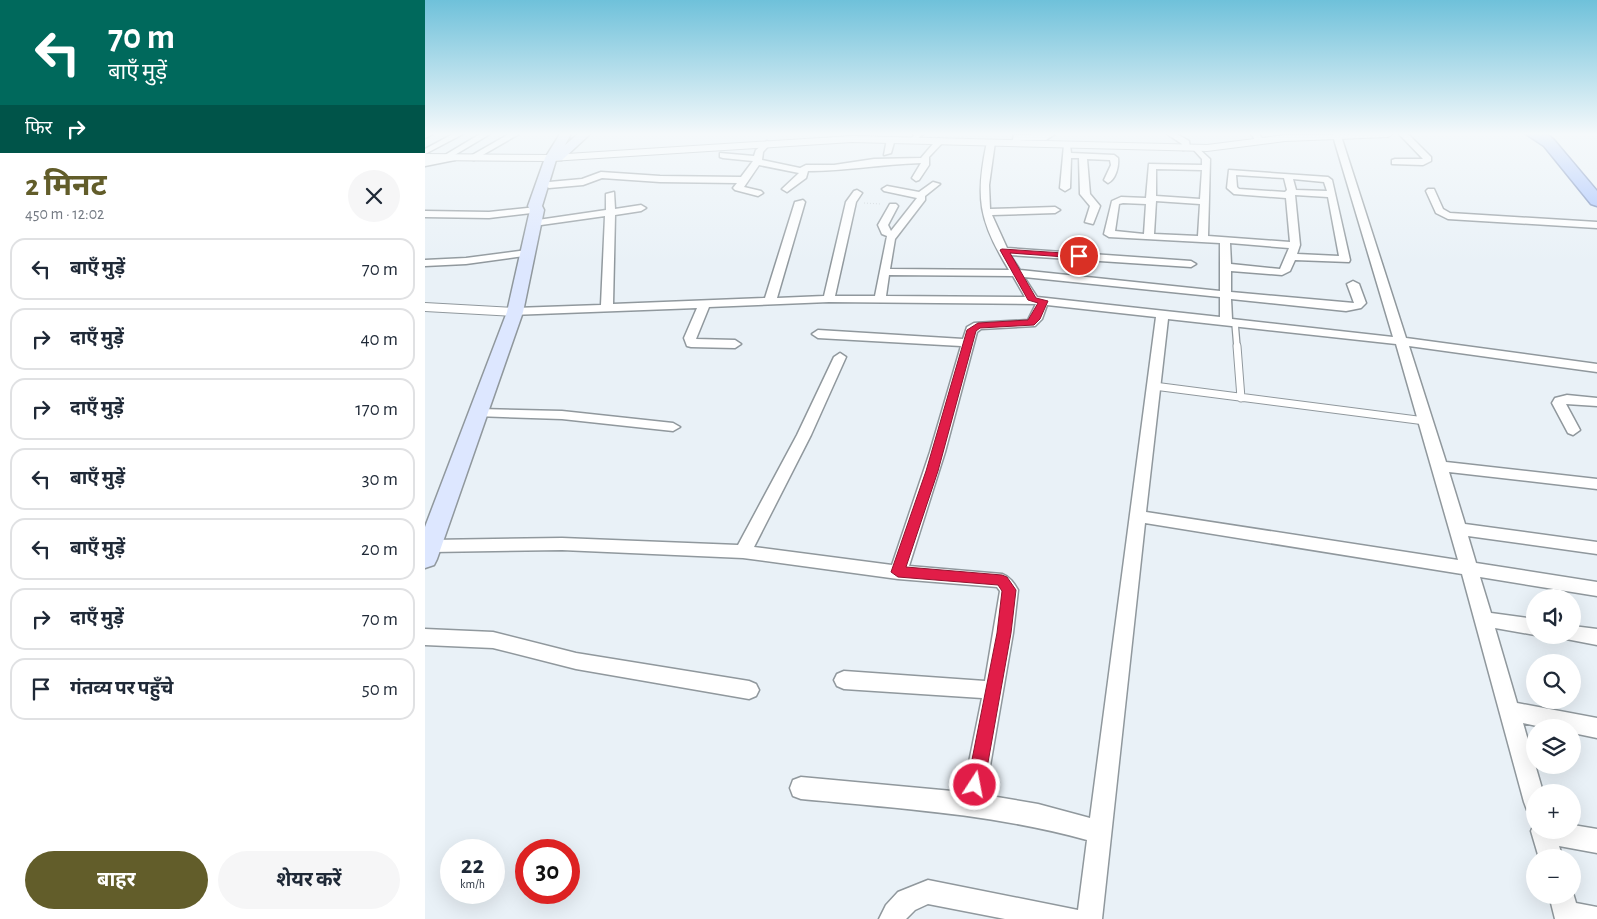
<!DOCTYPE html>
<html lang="hi">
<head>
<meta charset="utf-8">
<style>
	:root { --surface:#fff; --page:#f6f6f7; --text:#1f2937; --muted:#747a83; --line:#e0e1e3; --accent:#625d2a }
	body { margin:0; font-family:"Alegreya Sans","Noto Sans Devanagari",sans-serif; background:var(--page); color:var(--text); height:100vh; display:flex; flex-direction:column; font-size:19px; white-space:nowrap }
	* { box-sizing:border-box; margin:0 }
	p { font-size:16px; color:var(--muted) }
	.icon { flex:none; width:28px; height:28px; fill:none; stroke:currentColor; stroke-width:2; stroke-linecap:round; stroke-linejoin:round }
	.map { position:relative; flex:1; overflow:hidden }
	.panel { display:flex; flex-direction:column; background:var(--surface); width:425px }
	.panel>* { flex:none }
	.top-card { background:#00695c; color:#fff; overflow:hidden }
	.fabs { position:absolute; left:1101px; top:589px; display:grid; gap:10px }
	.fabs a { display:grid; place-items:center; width:55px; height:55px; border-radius:50%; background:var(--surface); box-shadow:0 5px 20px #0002; font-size:25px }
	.speed { position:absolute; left:15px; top:839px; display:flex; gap:10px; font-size:25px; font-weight:700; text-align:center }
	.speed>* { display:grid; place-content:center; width:65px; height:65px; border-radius:50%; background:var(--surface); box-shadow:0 5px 20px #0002; line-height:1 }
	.speed small { font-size:12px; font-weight:400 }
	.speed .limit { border:8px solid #d22; background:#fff; color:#111 }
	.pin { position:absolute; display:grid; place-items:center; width:42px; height:42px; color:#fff; margin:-21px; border:2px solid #fff; border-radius:50%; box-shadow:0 1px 5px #0007 }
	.me { position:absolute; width:55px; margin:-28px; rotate:11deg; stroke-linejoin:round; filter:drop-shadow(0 0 4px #0008) }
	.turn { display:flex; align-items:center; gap:18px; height:105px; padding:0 25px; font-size:22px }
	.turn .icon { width:65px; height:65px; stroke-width:2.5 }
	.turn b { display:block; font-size:35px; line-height:42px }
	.then { display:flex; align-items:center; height:48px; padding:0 25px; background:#0003; gap:10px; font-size:19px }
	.round { display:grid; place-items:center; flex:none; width:52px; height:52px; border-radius:26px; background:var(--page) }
	.summary { display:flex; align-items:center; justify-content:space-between; height:85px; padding:0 25px }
	h1 { font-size:30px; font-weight:700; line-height:38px; color:var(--accent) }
	.action { display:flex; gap:10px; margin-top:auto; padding:10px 25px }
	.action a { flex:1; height:58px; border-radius:30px; background:var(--accent); color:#fff; font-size:20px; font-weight:700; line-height:58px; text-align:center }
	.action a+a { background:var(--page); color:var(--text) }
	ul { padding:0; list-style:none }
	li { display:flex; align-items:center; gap:15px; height:62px; margin:0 10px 8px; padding:0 15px; border:2px solid var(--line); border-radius:15px }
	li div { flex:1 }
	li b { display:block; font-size:19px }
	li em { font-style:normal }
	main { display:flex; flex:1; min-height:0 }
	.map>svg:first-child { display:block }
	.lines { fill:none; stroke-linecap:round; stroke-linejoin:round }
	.service-far1-casing { stroke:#90989d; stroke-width:8 }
	.service-casing { stroke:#90989d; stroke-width:9 }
	.minor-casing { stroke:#90989d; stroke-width:3 }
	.tertiary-casing { stroke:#90989d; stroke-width:2 }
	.secondary-casing { stroke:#90989d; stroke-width:3 }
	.trunk-casing { stroke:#6a82b5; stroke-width:3 }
	.path { stroke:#9da3a8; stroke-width:1; stroke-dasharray:0.5 2.5; stroke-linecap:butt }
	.service-far1 { stroke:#fff; stroke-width:5.5 }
	.service { stroke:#fff; stroke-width:7 }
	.minor { fill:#fff; fill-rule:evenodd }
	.tertiary { fill:#fff; fill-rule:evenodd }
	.secondary { fill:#dde7ff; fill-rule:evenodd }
	.trunk { fill:#a4c0fe; fill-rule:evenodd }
	.route { fill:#e11d48; stroke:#92132f }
</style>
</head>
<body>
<main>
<section class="panel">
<div class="top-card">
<div class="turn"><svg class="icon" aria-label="left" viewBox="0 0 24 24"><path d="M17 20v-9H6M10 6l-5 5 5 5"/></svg><div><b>70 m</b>बाएँ मुड़ें</div></div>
<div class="then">फिर<svg class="icon" aria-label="right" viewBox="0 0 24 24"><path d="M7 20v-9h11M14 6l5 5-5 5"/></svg></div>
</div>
<div class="summary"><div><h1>2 मिनट</h1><p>450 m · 12:02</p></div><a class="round"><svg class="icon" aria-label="close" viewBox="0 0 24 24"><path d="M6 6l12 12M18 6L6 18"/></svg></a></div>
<ul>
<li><svg class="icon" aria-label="left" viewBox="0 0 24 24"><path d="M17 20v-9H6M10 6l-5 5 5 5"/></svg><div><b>बाएँ मुड़ें</b></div><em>70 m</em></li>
<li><svg class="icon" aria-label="right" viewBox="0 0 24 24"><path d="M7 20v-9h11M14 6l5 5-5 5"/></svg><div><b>दाएँ मुड़ें</b></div><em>40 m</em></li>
<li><svg class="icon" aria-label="right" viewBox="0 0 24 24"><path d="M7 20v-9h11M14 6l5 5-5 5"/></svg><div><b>दाएँ मुड़ें</b></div><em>170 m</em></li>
<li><svg class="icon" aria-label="left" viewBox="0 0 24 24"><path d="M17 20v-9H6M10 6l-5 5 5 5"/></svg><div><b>बाएँ मुड़ें</b></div><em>30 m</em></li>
<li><svg class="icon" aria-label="left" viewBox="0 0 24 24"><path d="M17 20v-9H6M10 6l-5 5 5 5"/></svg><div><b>बाएँ मुड़ें</b></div><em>20 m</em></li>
<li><svg class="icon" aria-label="right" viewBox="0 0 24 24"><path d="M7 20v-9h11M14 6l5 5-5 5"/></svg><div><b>दाएँ मुड़ें</b></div><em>70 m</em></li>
<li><svg class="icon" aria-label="arrive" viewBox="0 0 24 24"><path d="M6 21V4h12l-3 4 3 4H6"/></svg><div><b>गंतव्य पर पहुँचे</b></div><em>50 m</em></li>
</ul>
<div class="action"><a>बाहर</a><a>शेयर करें</a></div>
</section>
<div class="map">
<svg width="1172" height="919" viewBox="0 0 1172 919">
	<rect width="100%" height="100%" fill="#e9f1f7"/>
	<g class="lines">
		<!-- service-far1 casing -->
		<g class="service-far1-casing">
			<path id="service-far1" d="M810 323 812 347"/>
		</g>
		<!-- service casing -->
		<g class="service-casing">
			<path id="service" d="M812 346 816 398
				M729 386 1000 421"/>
		</g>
		<!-- minor casing -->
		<g class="minor-casing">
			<path id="minor" d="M0 134H8L0 138Z
				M28 134H38L0 154V149Z
				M55 134H65L28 156 31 158 30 160 0 166V160L15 158Z
				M84 134H94L49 160 42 158Z
				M490 134H498L490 141 486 139Z
				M621 134H630L621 140H596L594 145 587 143 589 135Z
				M742 134H752L764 141 765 148 758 150 757 144Z
				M826 134H834L839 141 832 143Z
				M910 134 916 136 981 338 1172 364V372L984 346 1021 462 1172 479V489L1024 472 1040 524 1172 542V554L1043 536 1051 563 1172 582V596L1055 577 1066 613 1110 619V635L1070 628 1092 703 1172 718V738L1148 733V728H1121L1098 723 1118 792H1110V813L1102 810 1099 802 1037 574 720 523 677 919H580L503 904 490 910 481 919H454L461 905 473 892 503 880 653 910 662 840C568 814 472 808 376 799L368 796 365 788 368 780 376 777 538 792 557 698 419 689 412 686 409 680 412 674 419 671 560 681 575 591 572 587 473 579 318 558 137 550 6 552 0 550V542L6 540 137 538 313 545 372 435 409 357 415 353 421 357 386 435 329 547 467 565 505 452 536 346 393 338 387 334 393 330 538 339 542 327 549 323 603 320 611 304 404 302 284 307 271 339 310 340 316 344 310 348 266 347 262 346 259 338 272 308 86 315 84 312 90 308 176 305 180 216 109 226 106 225V221L181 210V194L189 192 190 209 216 205 221 208 216 211 190 215 188 304 340 298 370 202 378 200 380 202 352 298 399 296 421 202 429 191 432 190 437 193 431 202 410 296H450L462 236 457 234 453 225 465 204H471L473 206 463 225 466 231 492 198 459 191 457 189 462 186 494 192 508 182 515 184 500 196V200L470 239 465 269 584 270C554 221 550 198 562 142L566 140 570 142 564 185 565 209 630 207 635 210 630 213 567 215 582 248 766 261 771 264 766 267 585 255 595 270 795 291V243L684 237 679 234 687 201 696 197 721 198 724 164 777 165V159L767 148 771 146 785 159 783 236 865 242 861 198 809 194 802 188 804 170 903 177 907 180 925 260 924 262 870 260 865 271 857 275 806 271V292L929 303 922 284 928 281 934 284 941 303 936 308 921 311 806 299 807 319 968 337 908 136ZM731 169 777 170 775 199 731 196ZM811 175 859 178 862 190 860 192 814 189 812 187ZM868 179 899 182 902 191 871 190ZM870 195 903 197 914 256 872 254 875 245ZM731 201 775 204 773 236 729 234ZM698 203 721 204 719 234 690 231 694 204ZM805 243 864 248 855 269 806 264ZM464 275 588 276 600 297 461 296ZM599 277 795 297V317L612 297ZM622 305 731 317 665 818 613 804 560 795 588 633 593 590C589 583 585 577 577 574L484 566 520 452 552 332 556 329 610 326 617 319ZM743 319 971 344 1033 560 721 512Z
				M974 134H983L1006 157V161L998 165 967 164V160L970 159H998Z
				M466 137 470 139 466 153 459 155 462 139Z
				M513 138 520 140 504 157V165L494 180 491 181 487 178 496 163C458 164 420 171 383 171L381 178 362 192 357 189 374 173 334 165 319 187 336 191 338 193 333 196 310 190 308 188 312 183 235 182 177 178 158 185 124 188 119 185 124 182 157 179 176 172 235 176 316 177 328 161 298 158 295 157V153L329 156 331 150 342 141 346 143 338 152 337 160 375 168 381 165H409L449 159 496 158Z
				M639 145H645L646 153 689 155 693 158C694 166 691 179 683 183L679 180 686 165 685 160 662 159 665 194 675 206 668 224 660 222 665 206 655 194 654 158H646L645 188 640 191 635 188Z
				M1003 189H1009L1018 209 1025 213 1172 222V228L1023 219 1011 213 1001 191Z
				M112 207 115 208V212L64 218 0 217V211L64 212Z
				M102 250 107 253 106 255 41 264 0 266V260L41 258Z
				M1142 395 1172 398V406L1141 404 1155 430 1148 435 1143 433 1127 403 1130 398Z
				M55 409 137 411 248 423 255 427 248 431 137 419 50 416 48 413 50 410Z
				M1148 626 1172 629V645L1141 639 1139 635H1148Z
				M0 629 68 632 151 653 324 681 331 684 334 690 331 696 324 699 151 669 68 648 0 645Z
				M1110 822V830H1148V825L1172 829V853L1134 846 1138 858H1114L1106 831Z
				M1148 893 1151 903 1172 907V919H1130L1124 895H1148Z"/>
		</g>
		<!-- tertiary casing -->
		<g class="tertiary-casing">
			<path id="tertiary" d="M968 134 963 137 860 141 782 151 427 142 126 161 0 160V154L126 155 427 136 782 145 860 135Z
				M0 303 90 308 97 312 90 316 0 311Z"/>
		</g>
		<!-- secondary casing -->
		<g class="secondary-casing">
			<path id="secondary" d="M135 134H146L140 145 153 134H165L137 160H131L117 206 119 210 98 312 12 559 9 565 0 568V527L82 312 105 210 103 206 120 158Z"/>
		</g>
		<!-- trunk casing -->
		<g class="trunk-casing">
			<path id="trunk" d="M1101 134H1122L1129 140 1172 191V206L1166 204 1119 146Z"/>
		</g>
		<!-- path -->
		<path class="path" d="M439 203 456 204"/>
		<!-- service-far1 -->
		<use href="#service-far1" class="service-far1"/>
		<!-- service -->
		<use href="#service" class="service"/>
		<!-- minor -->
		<use href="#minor" class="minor"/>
		<!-- tertiary -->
		<use href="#tertiary" class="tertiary"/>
		<!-- secondary -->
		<use href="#secondary" class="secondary"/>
		<!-- trunk -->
		<use href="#trunk" class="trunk"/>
	</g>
	<!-- sky -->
	<linearGradient id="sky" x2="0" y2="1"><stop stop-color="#6fc1da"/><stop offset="0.51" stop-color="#f5f9fb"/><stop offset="1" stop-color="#f5f9fb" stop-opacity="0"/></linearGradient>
	<rect width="1172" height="263" fill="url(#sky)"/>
	<!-- route -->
	<path class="route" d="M577 249 654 254 658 256 654 258 585 253 611 298 623 301 615 319 609 325 555 328 551 331 513 471 481 567 577 575 582 577 591 590 586 633 559 785 556 790 550 793 545 790 542 785 572 633 577 591 573 585 473 577 466 572 501 471 542 330 553 323 603 320 613 303 603 300 575 250Z"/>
</svg>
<div class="fabs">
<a><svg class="icon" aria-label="sound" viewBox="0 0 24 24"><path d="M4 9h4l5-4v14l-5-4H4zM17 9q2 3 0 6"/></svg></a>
<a><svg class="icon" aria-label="search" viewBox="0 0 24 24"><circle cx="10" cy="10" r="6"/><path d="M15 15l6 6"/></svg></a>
<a><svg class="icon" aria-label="layers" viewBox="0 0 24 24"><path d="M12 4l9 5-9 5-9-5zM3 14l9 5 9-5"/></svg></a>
<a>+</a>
<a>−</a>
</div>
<div class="speed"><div>22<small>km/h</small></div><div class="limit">30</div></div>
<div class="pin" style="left:654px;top:256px;background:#d93025"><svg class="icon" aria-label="arrive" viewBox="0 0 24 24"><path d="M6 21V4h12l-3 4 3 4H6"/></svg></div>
<svg class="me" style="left:550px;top:785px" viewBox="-20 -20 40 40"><circle r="17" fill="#e11d48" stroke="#fff" stroke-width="3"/><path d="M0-11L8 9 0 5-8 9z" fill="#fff"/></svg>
</div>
</main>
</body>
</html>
